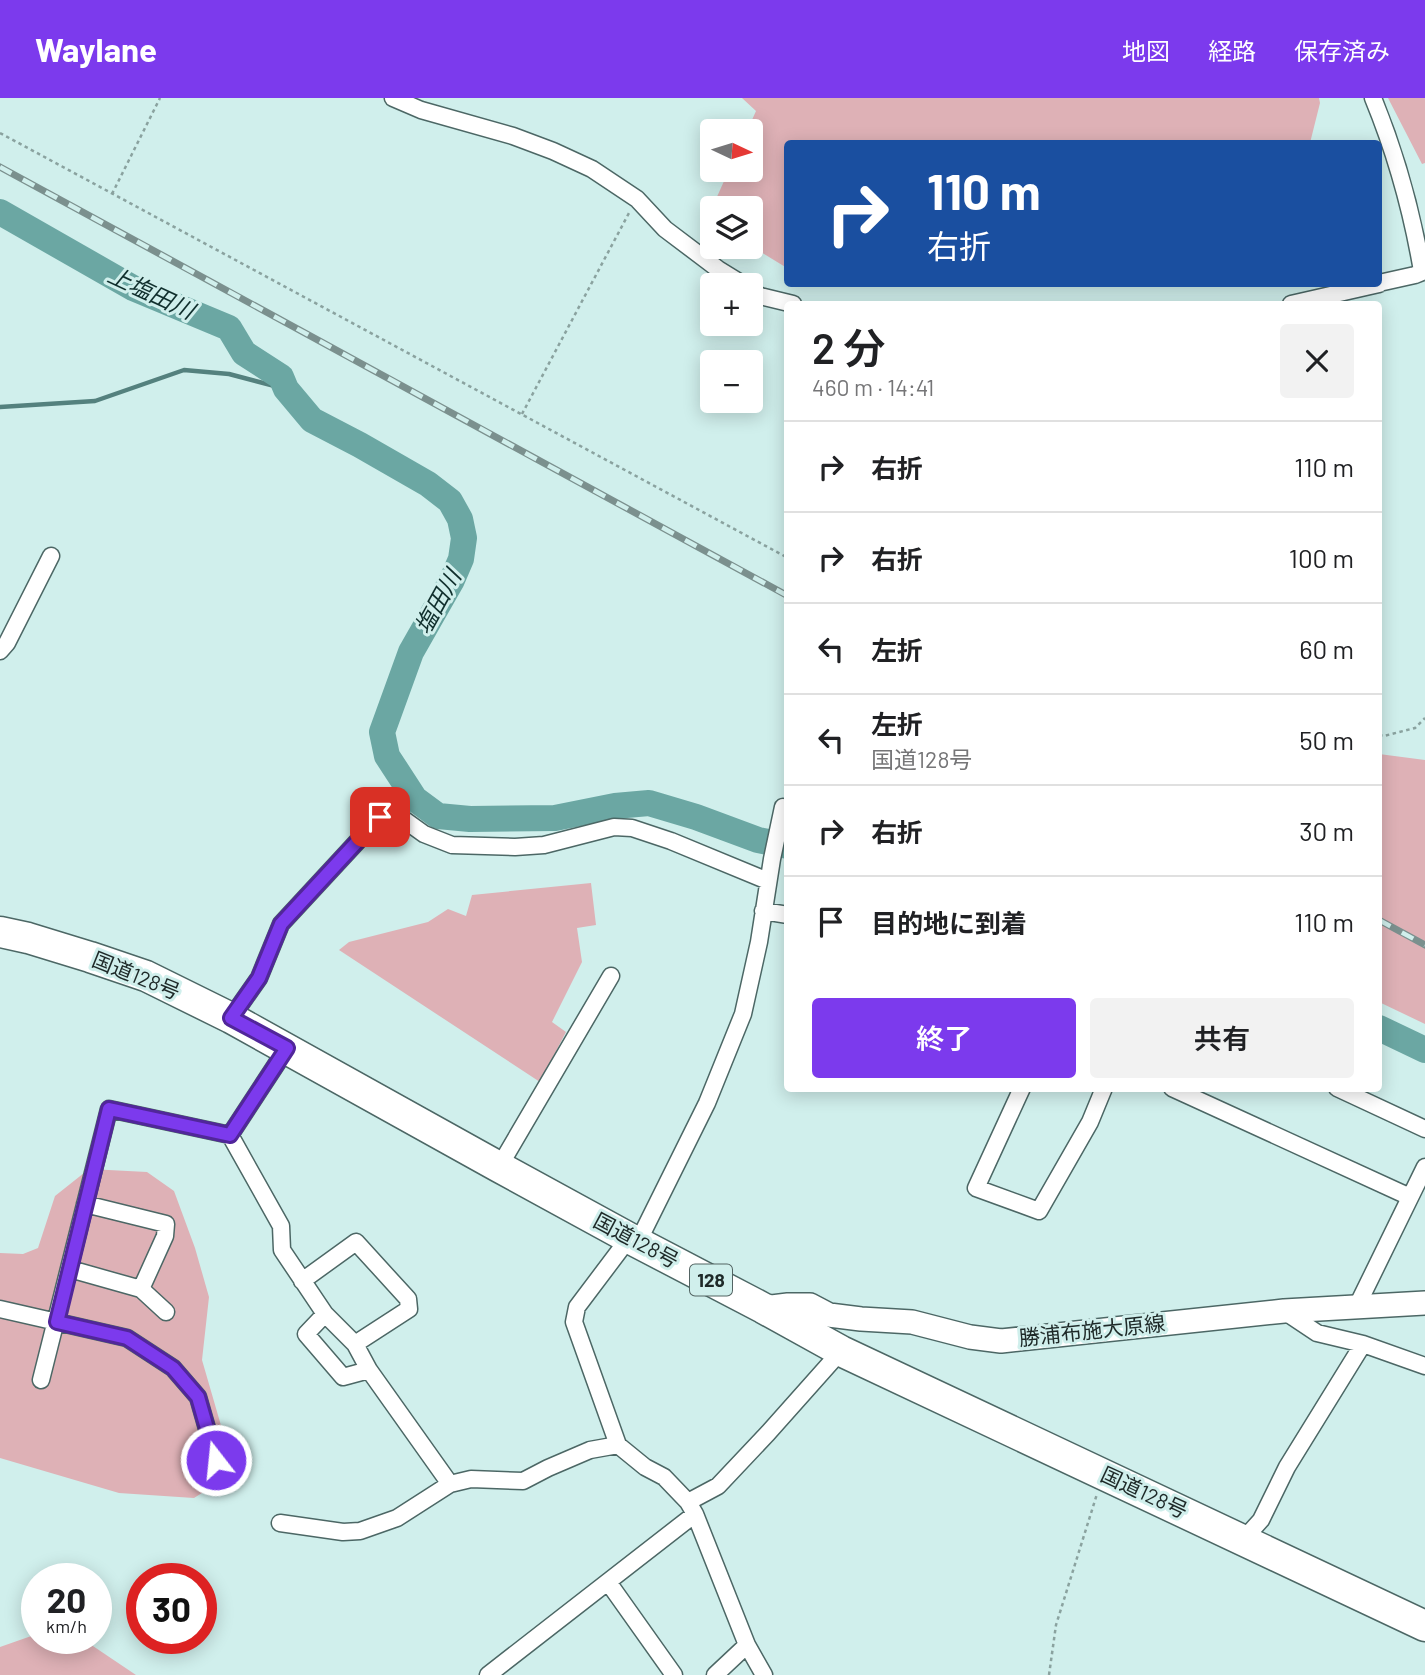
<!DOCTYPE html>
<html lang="ja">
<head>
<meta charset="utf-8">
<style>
	:root { --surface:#fff; --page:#f2f2f2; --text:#202124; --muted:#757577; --line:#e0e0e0; --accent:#7c3aed }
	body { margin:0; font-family:Barlow,"Noto Sans JP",sans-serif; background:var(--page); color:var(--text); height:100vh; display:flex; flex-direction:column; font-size:26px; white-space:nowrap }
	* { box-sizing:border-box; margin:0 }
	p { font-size:23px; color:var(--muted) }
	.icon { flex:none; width:38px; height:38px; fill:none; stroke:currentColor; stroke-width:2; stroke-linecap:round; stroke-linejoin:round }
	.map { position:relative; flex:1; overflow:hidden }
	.drawer { position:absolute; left:784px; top:203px; width:598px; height:791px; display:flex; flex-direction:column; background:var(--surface); border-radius:7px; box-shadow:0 4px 18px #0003 }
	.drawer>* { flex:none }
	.guide { position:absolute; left:784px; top:42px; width:598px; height:147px; border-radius:7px; box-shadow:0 4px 18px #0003; background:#1a4fa0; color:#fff; overflow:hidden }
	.needle { width:46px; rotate:94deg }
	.tools { position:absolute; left:700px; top:21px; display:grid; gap:14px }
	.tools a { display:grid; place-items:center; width:63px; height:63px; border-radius:7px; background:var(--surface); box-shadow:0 4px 18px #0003; font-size:35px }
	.speed { position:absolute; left:21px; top:1465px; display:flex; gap:14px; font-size:35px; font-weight:700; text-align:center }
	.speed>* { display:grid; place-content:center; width:91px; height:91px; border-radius:50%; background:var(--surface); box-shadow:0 4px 18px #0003; line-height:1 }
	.speed small { font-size:18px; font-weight:400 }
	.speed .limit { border:10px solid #d22; background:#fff; color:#111 }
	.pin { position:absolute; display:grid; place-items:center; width:60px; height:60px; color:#fff; margin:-30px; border-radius:14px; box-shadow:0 4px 10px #0006 }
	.me { position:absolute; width:77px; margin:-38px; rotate:344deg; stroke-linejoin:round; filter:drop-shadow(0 0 5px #0008) }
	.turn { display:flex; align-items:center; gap:24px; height:147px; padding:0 28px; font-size:32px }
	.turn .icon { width:91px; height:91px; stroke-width:2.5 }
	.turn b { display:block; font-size:49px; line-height:60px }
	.round { display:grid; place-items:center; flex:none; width:74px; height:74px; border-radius:7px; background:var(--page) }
	.head { display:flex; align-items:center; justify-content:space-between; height:119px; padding:0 28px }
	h1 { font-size:42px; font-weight:600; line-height:52px }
	.button { display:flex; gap:14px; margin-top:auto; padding:14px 28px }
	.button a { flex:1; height:80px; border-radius:7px; background:var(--accent); color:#fff; font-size:28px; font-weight:600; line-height:80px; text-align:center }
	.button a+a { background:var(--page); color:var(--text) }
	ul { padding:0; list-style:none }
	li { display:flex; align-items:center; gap:21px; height:91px; padding:0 28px; border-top:2px solid var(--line) }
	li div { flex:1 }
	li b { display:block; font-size:26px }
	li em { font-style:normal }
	header { display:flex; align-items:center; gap:42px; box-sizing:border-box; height:98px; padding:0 35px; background:var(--accent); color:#fff }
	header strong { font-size:33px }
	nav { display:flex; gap:38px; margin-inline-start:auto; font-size:24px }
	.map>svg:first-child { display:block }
	.green { fill:#deb1b6 }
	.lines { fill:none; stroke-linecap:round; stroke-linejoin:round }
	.stream { stroke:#54817e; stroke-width:4.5 }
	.river { stroke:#6ba7a3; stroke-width:26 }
	.street-casing { stroke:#4c6765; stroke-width:19 }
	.secondary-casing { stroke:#4c6765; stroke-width:26 }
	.highway-casing { stroke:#4c6765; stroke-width:33 }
	.path { stroke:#8aa29f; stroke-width:2.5; stroke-dasharray:3.5 3.5; stroke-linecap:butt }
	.street { stroke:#fff; stroke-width:16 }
	.secondary { stroke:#fff; stroke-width:23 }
	.highway { stroke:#fff; stroke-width:30 }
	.rail-casing { stroke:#7b908e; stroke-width:7 }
	.rail { stroke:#d0efec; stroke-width:4.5; stroke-dasharray:13; stroke-linecap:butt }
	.route-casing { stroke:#51269a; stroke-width:18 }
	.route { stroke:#7c3aed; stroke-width:12 }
	.labels { text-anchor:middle; stroke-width:6; stroke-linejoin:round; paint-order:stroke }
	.shield { fill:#d0efec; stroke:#536463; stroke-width:2 }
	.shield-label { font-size:19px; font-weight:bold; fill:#1e2928 }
	.street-label { font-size:21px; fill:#1e2928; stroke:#d0efec }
	.water-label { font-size:23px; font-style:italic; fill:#102f2d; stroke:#d0efec }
</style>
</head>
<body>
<header>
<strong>Waylane</strong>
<nav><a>地図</a><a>経路</a><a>保存済み</a></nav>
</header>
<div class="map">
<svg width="1425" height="1577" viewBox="0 0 1425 1577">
	<rect width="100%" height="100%" fill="#d0efec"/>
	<!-- green -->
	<path class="green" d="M742 0H1319L1320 5 1310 45 788 46 787 170 751 148V110H712V124L707 121 729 72H751V33H747L756 13Z
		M1388 0H1425V65L1422 66Z
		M1379 656 1425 662V926L1379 904Z
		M591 785 596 827 577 830 582 864 552 924 566 934 540 984 339 852 349 844 428 824 448 811 466 818 472 797Z
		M89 1071 147 1074 174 1093 195 1150 209 1199 202 1262 222 1331 237 1359 229 1378 194 1400 119 1395 0 1360V1155L23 1156 38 1150 55 1098Z
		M37 1536V1540H81L136 1577H0V1549Z"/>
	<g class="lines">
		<!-- stream -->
		<path class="stream" d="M0 309 95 303 184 272 229 276 286 291"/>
		<!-- river -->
		<path class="river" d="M0 114 133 190 229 230 244 255 281 279 286 291 312 322 360 347 428 386 450 403 460 421 464 440 461 461 452 482 411 554 382 634 387 658 415 701 438 718 470 721 555 720 615 708 649 705 696 719 758 742 788 748
			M1379 930 1425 952"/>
		<!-- street casing -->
		<g class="street-casing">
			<path id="street" d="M393 0 421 12 513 38 553 53 592 71 637 101 665 131 718 171 744 187
				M1373 0C1396 56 1412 114 1422 173
				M1379 185 1415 177 1425 173
				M751 192 760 198 793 206
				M1291 206 1379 186
				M0 553 7 545 51 458
				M763 813 788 817
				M231 920 259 880 281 826 380 719 392 713 424 736 452 747 515 749 544 747 614 729 632 730 671 743 768 783
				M287 950 230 1037 281 1128 282 1152 325 1216 306 1236 343 1279 369 1272 450 1386
				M1022 990 976 1090 1039 1113 1090 1024 1104 990
				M1172 990 1410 1099
				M1337 990 1425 1031
				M499 1069 611 878
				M85 1106 166 1126 165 1138 141 1191
				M629 1140 577 1209 574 1224 618 1347 645 1369 664 1379 688 1404 695 1416 747 1547 764 1577
				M638 1144 707 1005 743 916 759 844 772 761 783 709
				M70 1171 141 1191 166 1214
				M302 1183 356 1144 408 1201 409 1211 355 1246
				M1357 1208 1425 1069
				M0 1211 127 1240 173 1270 198 1299 216 1362
				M1284 1213 1317 1235 1363 1246 1425 1268
				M325 1216 355 1246 369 1272
				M41 1282 109 1011 230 1037
				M688 1404 718 1388 768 1335 841 1253
				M280 1425 343 1434 360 1433 397 1420 450 1386 471 1381 523 1383 548 1370 590 1352 618 1347
				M1243 1442 1261 1422 1287 1369 1363 1246
				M608 1484 674 1577
				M488 1577 695 1416
				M715 1577 747 1547"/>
		</g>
		<!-- secondary casing -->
		<g class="secondary-casing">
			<path id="secondary" d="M763 1210 788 1207H810L829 1217 861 1221 912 1224 970 1239 1001 1243 1284 1213 1425 1205"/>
		</g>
		<!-- highway casing -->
		<g class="highway-casing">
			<path id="highway" d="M0 834 28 840 90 859 146 878 231 920 499 1069 629 1140 763 1210 841 1253 1425 1528"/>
		</g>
		<!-- path -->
		<path class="path" d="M0 35 788 460
			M112 96 160 0
			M522 316 629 115
			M1379 637 1384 638 1415 630 1425 620
			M1049 1577 1056 1527 1097 1396"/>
		<!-- street -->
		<use href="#street" class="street"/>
		<!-- secondary -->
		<use href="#secondary" class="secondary"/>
		<!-- highway -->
		<use href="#highway" class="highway"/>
		<!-- rail casing -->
		<g class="rail-casing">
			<path id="rail" d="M0 69 788 498
				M1379 822 1425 847"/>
		</g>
		<!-- rail -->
		<use href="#rail" class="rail"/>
	</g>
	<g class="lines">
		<!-- route casing -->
		<g class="route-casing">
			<path id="route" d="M216 1362 198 1299 173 1270 127 1240 57 1224 109 1011 230 1037 287 950 231 920 259 880 281 826 380 719"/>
		</g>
		<!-- route -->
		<use href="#route" class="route"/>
	</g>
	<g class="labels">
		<!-- shield labels -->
		<rect class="shield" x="690" y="1166.5" width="42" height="31" rx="5"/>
		<g class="shield-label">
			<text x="711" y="1189">128</text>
		</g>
		<!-- street labels -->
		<g class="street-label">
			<text transform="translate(136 878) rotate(22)" y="7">国道128号</text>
			<text transform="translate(636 1143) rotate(28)" y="7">国道128号</text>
			<text transform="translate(1092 1233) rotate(-6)" y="7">勝浦布施大原線</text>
			<text transform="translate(1144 1395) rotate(25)" y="7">国道128号</text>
		</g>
		<!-- water labels -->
		<g class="water-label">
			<text transform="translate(151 195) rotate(25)" y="8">上塩田川</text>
			<text transform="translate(438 504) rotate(-61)" y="8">塩田川</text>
		</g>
	</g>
</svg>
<div class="tools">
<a><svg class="needle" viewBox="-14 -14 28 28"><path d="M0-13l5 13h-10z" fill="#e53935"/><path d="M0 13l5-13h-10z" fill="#757577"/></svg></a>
<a><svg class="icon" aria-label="layers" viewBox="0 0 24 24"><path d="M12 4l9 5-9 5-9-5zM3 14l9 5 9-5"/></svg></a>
<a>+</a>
<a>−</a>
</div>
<div class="speed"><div>20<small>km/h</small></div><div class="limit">30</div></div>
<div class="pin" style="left:380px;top:719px;background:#d93025"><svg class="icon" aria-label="arrive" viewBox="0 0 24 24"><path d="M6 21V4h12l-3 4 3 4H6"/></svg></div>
<svg class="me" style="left:216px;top:1362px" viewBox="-20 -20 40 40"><circle r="17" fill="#7c3aed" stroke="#fff" stroke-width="3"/><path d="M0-11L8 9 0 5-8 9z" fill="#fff"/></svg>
<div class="guide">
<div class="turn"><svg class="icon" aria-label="right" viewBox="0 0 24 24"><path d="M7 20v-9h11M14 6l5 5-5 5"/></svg><div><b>110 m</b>右折</div></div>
</div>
<section class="drawer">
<div class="head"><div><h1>2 分</h1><p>460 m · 14:41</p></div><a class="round"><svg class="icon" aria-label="close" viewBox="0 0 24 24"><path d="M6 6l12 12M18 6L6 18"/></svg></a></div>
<ul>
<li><svg class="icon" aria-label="right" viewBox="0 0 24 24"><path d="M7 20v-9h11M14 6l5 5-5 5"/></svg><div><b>右折</b></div><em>110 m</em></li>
<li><svg class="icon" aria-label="right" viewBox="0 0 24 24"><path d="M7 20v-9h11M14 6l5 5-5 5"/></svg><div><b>右折</b></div><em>100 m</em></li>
<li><svg class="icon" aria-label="left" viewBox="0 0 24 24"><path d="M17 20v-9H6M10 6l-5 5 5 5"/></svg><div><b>左折</b></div><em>60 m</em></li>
<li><svg class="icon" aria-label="left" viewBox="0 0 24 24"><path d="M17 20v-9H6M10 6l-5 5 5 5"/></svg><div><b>左折</b><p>国道128号</p></div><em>50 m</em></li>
<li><svg class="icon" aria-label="right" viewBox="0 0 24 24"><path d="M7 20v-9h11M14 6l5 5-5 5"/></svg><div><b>右折</b></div><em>30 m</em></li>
<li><svg class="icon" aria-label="arrive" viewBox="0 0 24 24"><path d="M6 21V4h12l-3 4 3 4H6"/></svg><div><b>目的地に到着</b></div><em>110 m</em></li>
</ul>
<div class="button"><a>終了</a><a>共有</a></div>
</section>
</div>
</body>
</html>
